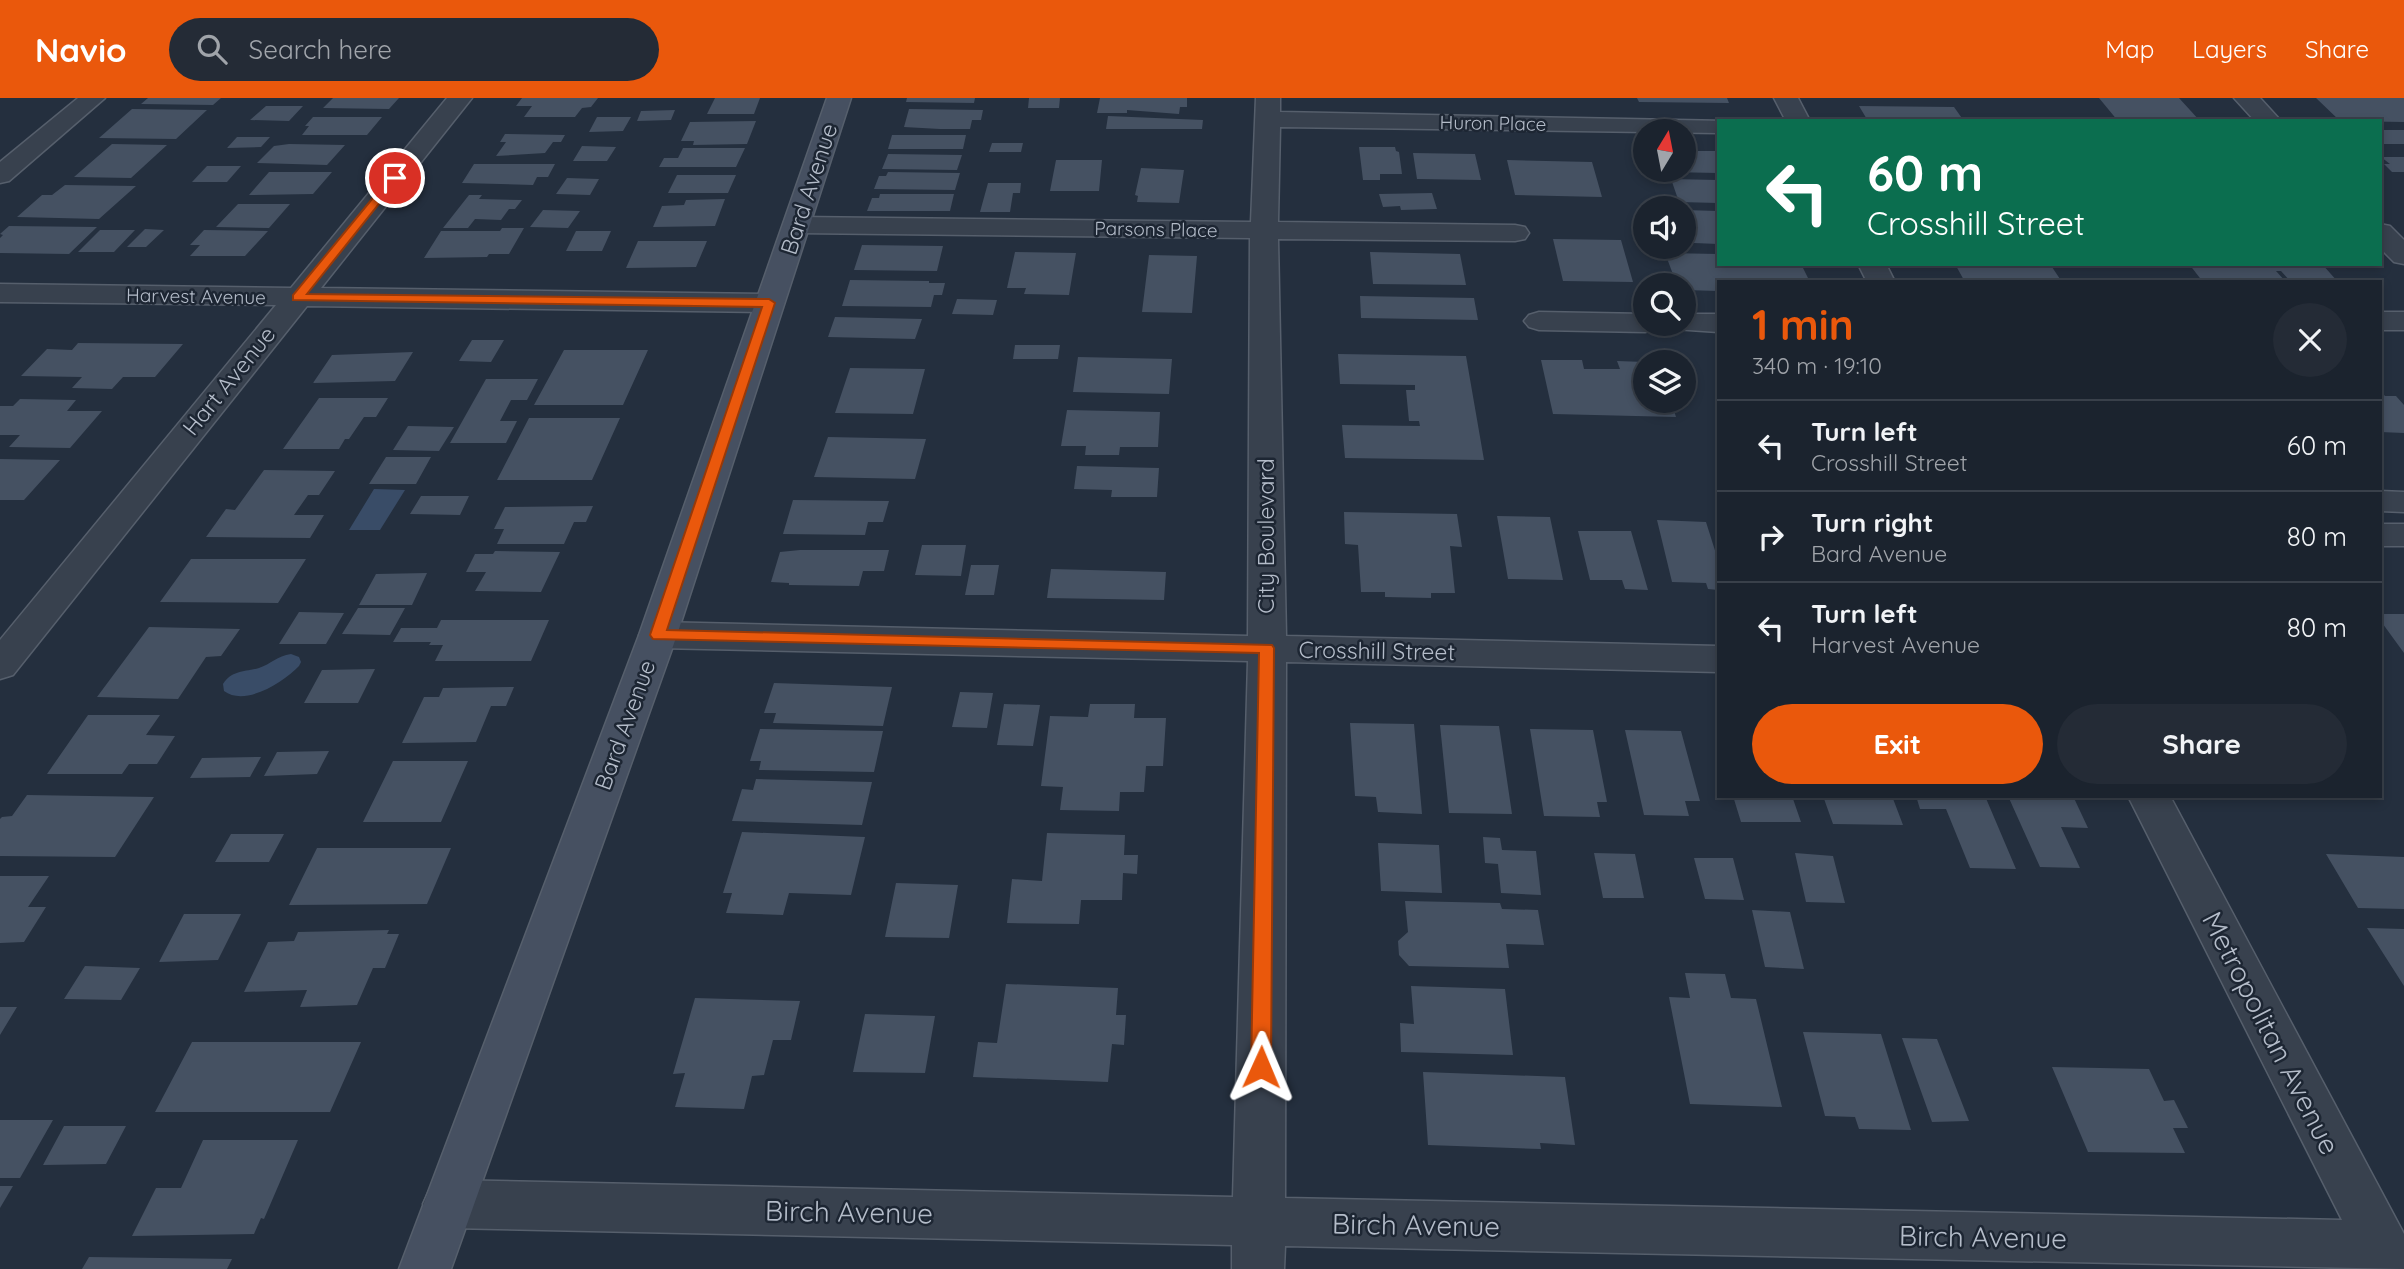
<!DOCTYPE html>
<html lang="en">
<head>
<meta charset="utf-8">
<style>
	:root { --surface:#1b232e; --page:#242b36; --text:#f1f3f6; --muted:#a0a4aa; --line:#39404a; --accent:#ea580c }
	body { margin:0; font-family:Quicksand,sans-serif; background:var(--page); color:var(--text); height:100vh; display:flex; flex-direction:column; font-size:26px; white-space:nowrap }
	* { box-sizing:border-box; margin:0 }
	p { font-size:23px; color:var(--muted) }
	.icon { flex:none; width:38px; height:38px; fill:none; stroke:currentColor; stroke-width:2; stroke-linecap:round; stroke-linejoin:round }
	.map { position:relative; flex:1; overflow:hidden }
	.side { position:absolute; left:1717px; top:182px; width:665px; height:518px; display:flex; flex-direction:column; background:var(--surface); border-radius:0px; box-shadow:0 4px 10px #0003,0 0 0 2px var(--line) }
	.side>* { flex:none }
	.banner { position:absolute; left:1717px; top:21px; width:665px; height:147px; border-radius:0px; box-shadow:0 4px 10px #0003,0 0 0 2px var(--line); background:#0b6e4f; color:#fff; overflow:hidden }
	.needle { width:46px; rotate:10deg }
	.controls { position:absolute; left:1633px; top:21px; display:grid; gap:14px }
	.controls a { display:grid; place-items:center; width:63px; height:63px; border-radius:50%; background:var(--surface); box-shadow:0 4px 10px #0003,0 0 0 2px var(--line); font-size:35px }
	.pin { position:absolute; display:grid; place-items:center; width:60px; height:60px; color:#fff; margin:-30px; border:4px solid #fff; border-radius:50%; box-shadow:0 2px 7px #0007 }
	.me { position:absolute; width:77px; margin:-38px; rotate:1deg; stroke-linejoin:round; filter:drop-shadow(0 0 5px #0008) }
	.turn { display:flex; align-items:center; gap:24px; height:147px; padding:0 35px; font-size:32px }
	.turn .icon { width:91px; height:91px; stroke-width:2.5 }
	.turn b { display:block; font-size:49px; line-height:60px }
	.round { display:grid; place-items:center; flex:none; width:74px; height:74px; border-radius:37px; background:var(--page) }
	.overview { display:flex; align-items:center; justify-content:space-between; height:119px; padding:0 35px }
	h1 { font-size:42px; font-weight:800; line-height:52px; color:var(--accent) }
	.button { display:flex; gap:14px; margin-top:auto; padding:14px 35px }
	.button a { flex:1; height:80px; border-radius:42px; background:var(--accent); color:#fff; font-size:28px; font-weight:800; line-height:80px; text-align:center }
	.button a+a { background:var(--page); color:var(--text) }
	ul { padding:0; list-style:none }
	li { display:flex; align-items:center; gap:21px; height:91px; padding:0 35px; border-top:2px solid var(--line) }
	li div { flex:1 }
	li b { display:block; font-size:26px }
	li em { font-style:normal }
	header { display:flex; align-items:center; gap:42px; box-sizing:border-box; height:98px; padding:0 35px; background:var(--accent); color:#fff }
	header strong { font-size:33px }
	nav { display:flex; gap:38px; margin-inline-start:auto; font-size:24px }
	.search { width:490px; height:63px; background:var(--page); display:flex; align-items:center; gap:18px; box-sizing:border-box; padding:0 24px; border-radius:38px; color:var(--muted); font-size:26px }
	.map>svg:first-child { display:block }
	.water { fill:#394c67 }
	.building { fill:#455162 }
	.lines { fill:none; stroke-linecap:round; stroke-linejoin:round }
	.street-casing { stroke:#565f6c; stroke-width:3 }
	.secondary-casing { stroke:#565f6c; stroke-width:3 }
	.street { fill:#38414e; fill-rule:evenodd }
	.secondary { fill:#465061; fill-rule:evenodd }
	.route { fill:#ea580c; stroke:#983908; stroke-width:2 }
	.labels { text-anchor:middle; stroke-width:5; stroke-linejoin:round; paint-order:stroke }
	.far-street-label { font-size:19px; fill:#b4bcc9; stroke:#1d2633 }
	.street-label { font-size:23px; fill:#b4bcc9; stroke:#1d2633 }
	.near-street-label { font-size:28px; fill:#b4bcc9; stroke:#1d2633 }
</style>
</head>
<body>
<header>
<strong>Navio</strong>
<div class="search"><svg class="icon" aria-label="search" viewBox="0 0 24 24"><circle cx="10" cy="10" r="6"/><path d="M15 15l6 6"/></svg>Search here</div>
<nav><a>Map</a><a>Layers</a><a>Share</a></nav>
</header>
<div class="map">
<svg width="2404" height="1171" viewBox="0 0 2404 1171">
	<rect width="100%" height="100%" fill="#242f3e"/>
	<!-- water -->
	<path class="water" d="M374 391 405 392 380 432H349Z
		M291 556 299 559 301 564 299 568C284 584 245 609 224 593L223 586C232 572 244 574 259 570 271 566 277 558 291 556Z"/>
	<!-- building -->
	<path class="building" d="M148 0H221L213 7 141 6Z
		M333 0H399L389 11 323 10Z
		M522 0H598L591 9 582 10 575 19H524L532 8H516Z
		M715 0H760L754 16H707Z
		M907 0H975L974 5 906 4Z
		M1029 0H1060L1059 10H1028Z
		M1100 0H1187V9H1180L1179 16 1127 12V15H1097Z
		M1637 0H1727L1729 5 1639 4Z
		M2099 0H2179L2200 23H2118Z
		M2316 0H2404V24L2340 23Z
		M266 8H303L289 23 250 22Z
		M1859 8 1954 9 1964 23H1868Z
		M132 11 207 12 176 41 99 40Z
		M909 11 983 12 981 22H972L970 31H940L904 29Z
		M675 12 671 22 637 23 641 13Z
		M1108 18 1203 22 1202 31H1106Z
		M313 19H382L367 37H302L309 28H305Z
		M597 19H631L623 33 589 34Z
		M756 23 747 46 693 47 694 43H681L690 24Z
		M2380 32H2404V46H2380Z
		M505 36 565 37 561 44H553L545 55 496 58 506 44H500Z
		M892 37H966L963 51H888Z
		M237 39H270L261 49 227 50Z
		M992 45H1023L1021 54H989Z
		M112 46 167 47 131 80 74 79Z
		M289 46 345 47 327 67 257 65 274 48Z
		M582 48 616 49 607 63H573Z
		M1359 49H1395L1396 53 1399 54 1402 76H1380V82H1363Z
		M683 50H745L736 69H659L664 60H678Z
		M1684 53H1718V75L1668 74 1667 72H1684Z
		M1413 55 1475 56 1481 82 1417 81Z
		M888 56 962 57 957 72 882 71Z
		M2381 59H2404V74H2392L2384 66H2390Z
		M1056 62H1102L1099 93H1050Z
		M1507 62 1592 64 1602 99 1515 97Z
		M474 66H555L548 79H537L533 87 462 85Z
		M207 68H241L227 84H192Z
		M1141 70 1184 72 1179 105 1137 104 1138 98 1135 97Z
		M269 74H332L313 96 249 97Z
		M888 74 960 75 955 92 874 91 879 78H886Z
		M677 77H736L728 95H668Z
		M567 80 599 81 590 97 556 96Z
		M1671 81 1718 82V105L1679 104Z
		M988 85H1021L1020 95H1013L1010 114H980Z
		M65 87 136 88 99 121 17 119 42 97H52Z
		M1432 95 1437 111 1401 112 1400 108 1383 109 1379 96Z
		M880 96H954L950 113H867L872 100H879Z
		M469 97H482L479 101 522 102 515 111H509L501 122 475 121 468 130H443Z
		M725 101 715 128 653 129 662 108 684 107 686 102Z
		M238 106H290L269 130 216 129Z
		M543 112 580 113 568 130 530 129Z
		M1684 112 1718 113V146L1694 145Z
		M9 128 97 129 69 156 0 155V140L3 137 0 136Z
		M502 130H524L509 156H489L487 159 424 160 441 133H500Z
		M145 131 164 132 146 149H127Z
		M100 132H135L114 154H78Z
		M204 132 268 133 245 158H190L200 147H190Z
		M576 133H611L602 153H566Z
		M1553 141 1621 142 1633 184 1563 183Z
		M638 143H707L696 169 626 170Z
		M862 147 943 148 937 173 854 172Z
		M1015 154 1076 155 1069 197 1024 196 1026 190H1007Z
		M1370 154 1460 156 1466 187 1373 186Z
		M1665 155 1718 156V166H1801L1810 184H1718V193L1684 192V187H1677Z
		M1149 157 1197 158 1192 215 1142 214Z
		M1955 166H2050L2062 184H1965Z
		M2189 166H2322L2338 184H2291L2281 173H2276L2286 184H2203Z
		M850 182 929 183V185H945L942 197H934L931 209 842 208Z
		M1360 198 1474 200 1478 222 1361 220Z
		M957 201 997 202 993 217 952 216Z
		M835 219 922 221 915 241 828 239Z
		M472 242H504L491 264 459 263Z
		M78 245 183 246 155 279H123L112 291 72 290 82 279 21 278 47 251 72 252Z
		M1015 247H1060L1058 261H1013Z
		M564 252H648L623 307H534Z
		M413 254 395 283 313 285 332 257Z
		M1338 256 1466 258 1484 362 1345 360 1342 327 1420 328 1419 323H1409L1406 292H1415V287L1340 286Z
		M1078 259 1172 261 1169 296 1073 294Z
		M1541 262H1582L1584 271H1620L1617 263 1645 264V303H1671L1676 319 1553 316Z
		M850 270 925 271 913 316 835 315Z
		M486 281H538L527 302H511L500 323H517L506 345H450Z
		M2380 292 2385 298H2396L2404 307V335L2380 334Z
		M319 300H388L376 319H364L349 341H345L339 351H283Z
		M20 301 76 302 67 313H102L70 350 9 349 20 337H0V308H13Z
		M1067 312 1160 314 1158 349H1120L1119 357H1085L1086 348H1061Z
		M529 320H620L592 382H497Z
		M408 328 454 329 439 353 393 352Z
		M828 339 926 341 915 381 814 379Z
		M386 359H431L416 386H369Z
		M0 361 60 362 24 402H0Z
		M1077 368 1159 370 1157 399H1111L1112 392 1074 391Z
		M264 372 335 373 319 397H308L294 417H324L310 440 206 439 226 411 235 412Z
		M421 398H469L460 417 410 416Z
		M793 402 889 403 883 424H868L865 437 783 436Z
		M593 408 586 424H574L564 446H497L504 431H494L505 409Z
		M1344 414 1457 416 1462 449 1450 448 1455 495H1431V500L1385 499V494H1361L1358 447 1345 446Z
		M1497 418 1550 419 1563 482 1508 481Z
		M1657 422 1706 424 1718 462V492L1708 491 1706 485 1672 484Z
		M1578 433H1631L1648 492 1625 491 1622 482H1590Z
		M922 447H966L961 478 915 477Z
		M800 452H889L884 473H863L859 488 789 487V485L771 484 780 454Z
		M495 453 560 454 541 494 475 493 486 474H466L475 456H493Z
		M191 461H306L278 505 160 504Z
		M971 467H999L994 497H965Z
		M1051 471 1166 474 1164 502 1047 500Z
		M427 475 412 507H359L376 476Z
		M358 510H405L390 537 342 536Z
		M299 514 344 515 326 546H279Z
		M2380 516H2404V555L2380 522Z
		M441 522H549L531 563H435L443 547H429L431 544H393L401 530H437Z
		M149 529 240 531 221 558 206 559 178 601 97 599Z
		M375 571 358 605H304L322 572Z
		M774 585 892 589 883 628 773 625 776 615H764Z
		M514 589 506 608H491L476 644 402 645 424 599H439L443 590Z
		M960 594 993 595 987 630 952 629Z
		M1004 606 1040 607 1033 648 997 647Z
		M1090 606H1135L1134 620H1166L1163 668H1146L1144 694H1120L1119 713 1060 712 1063 689 1041 688 1050 618 1088 619Z
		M88 617H160L146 637 175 638 157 666H129L122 676H47Z
		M1350 625 1414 626 1422 716 1378 714 1376 699 1355 698Z
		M1440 627 1499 628 1512 716 1449 715Z
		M760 631 883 633 874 674 759 672 761 663H750Z
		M1530 631 1593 632 1607 704H1597L1600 719 1544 718Z
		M1625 632 1681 633 1700 703H1685L1689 718 1644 717Z
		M329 653 317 676 264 678 277 654Z
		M261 659 250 679 190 680 202 660Z
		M393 663H468L441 724H363Z
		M756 681 872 684 862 727 732 723 742 691 753 692Z
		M27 697 154 699 115 759 0 758V721L2 719 12 718Z
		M1733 698H1792L1801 724H1741Z
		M1823 698H1892L1903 727 1833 726Z
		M1916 698H1985L2016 771 1970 770 1946 711H1920Z
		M2008 698H2073L2088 730 2061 729 2080 770 2040 769Z
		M742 734 865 739 851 797 789 795 783 817 726 815 732 795H723Z
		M1047 735 1125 737 1124 757H1138L1137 776 1123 775 1122 802H1081L1079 826 1007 825 1012 781 1042 783Z
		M231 736H284L269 764H215Z
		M1483 739 1500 740 1502 752 1536 753 1541 797 1501 795 1498 766 1485 765Z
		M1378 745 1439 747 1442 795 1381 793Z
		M317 750H451L427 806 289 807Z
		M1594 755 1635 756 1644 800H1603Z
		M1795 755 1833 758 1845 805 1806 804Z
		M2326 756 2404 759V811L2358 810Z
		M1694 760H1733L1744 802 1705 801Z
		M0 778H49L28 809H46L24 844 0 845Z
		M896 785 958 787 949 840 885 839Z
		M1405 803 1500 805 1502 811 1538 812 1544 847 1506 846 1509 870 1409 868 1399 857 1398 843 1408 834Z
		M1752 812 1790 814 1804 871 1765 869Z
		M184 816H241L218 862 159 864Z
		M2367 830 2404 831V888Z
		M389 832 387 836H399L385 870H373L357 907 300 909 307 892 244 894 268 844 294 843 298 834Z
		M85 868 140 870 121 902 64 901Z
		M1685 875 1725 876 1731 900 1756 901 1782 1009 1690 1006 1669 899 1690 900Z
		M1006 886 1118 890 1116 917H1126L1124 947 1112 946 1108 984 973 979 978 944 997 945Z
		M1411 888 1505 891 1513 957 1401 954 1400 925 1414 926Z
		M695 900 800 903 791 942H773L764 977 752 978 744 1011 675 1009 685 975 673 976Z
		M0 909H17L0 937Z
		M865 916 935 918 925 975 853 974Z
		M1803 934 1881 936 1911 1032 1859 1031 1855 1019 1825 1018Z
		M1902 940 1937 941 1969 1023 1932 1024Z
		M192 944H361L330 1014H155Z
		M2052 969 2149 971 2164 1003 2174 1002 2188 1030H2173L2185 1055 2088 1054Z
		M1423 974 1565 979 1575 1047 1540 1045 1541 1051 1428 1047Z
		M0 1022H53L20 1080H0Z
		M64 1028H126L106 1066 43 1067Z
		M203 1042H298L264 1121 261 1120 254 1136 132 1138 156 1090H181Z
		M0 1088H13L0 1110Z
		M89 1159 232 1161 227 1171H82Z"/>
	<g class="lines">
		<!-- street casing -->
		<g class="street-casing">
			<path id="street" d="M78 0H105L9 83 0 85V64Z
				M447 0H472L321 190 769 196 779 199 784 205 779 211 769 214 307 208 13 577 0 581V542L276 207 0 204V186L291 190Z
				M1256 0H1280V14L1727 23H1718V35L1280 29 1278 124 1515 127 1525 129 1529 135 1525 141 1515 143 1278 141 1286 538 1718 548V574L1286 564 1285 1100 2342 1122 2128 698H2170L2404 1136V1171L1285 1148 1284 1171H1232V1147L449 1130 431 1123 423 1106 431 1089 449 1082 1233 1099 1248 563 658 550 645 546 639 537 645 528 658 524 1248 538 1250 140 798 135 788 133 784 127 788 121 798 119 1251 124Z
				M1774 0H1798L1810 23H1786Z
				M2234 0H2260L2281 23H2255Z
				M2380 126 2390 128 2404 142V166L2394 164 2380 150Z
				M1858 166H1886L1895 184H1867Z
				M1539 214 1645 216V226H1659L1655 231 1645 234 1539 232 1529 229 1524 223 1529 217Z
				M2380 214H2404V232H2380Z
				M1684 216H1718V234L1674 231 1670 226H1684Z
				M2380 393 2404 394V414L2380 413Z
				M2380 426H2404V448H2380Z"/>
		</g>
		<!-- secondary casing -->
		<g class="secondary-casing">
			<path id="secondary" d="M827 0H851L677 537 451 1171H399L639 537Z"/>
		</g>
		<!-- street -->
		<use href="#street" class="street"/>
		<!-- secondary -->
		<use href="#secondary" class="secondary"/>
	</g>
	<!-- route -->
	<path class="route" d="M395 77 400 80 398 82 307 196 769 201 775 205 667 532 1272 547 1274 550 1271 969 1268 975 1261 978 1254 975 1251 969 1259 555 653 541 650 537 762 209 293 202V197L391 78Z"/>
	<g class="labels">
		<!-- far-street labels -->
		<g class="far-street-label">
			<text transform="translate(1493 25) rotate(1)" y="7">Huron Place</text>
			<text transform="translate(1156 131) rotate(1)" y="7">Parsons Place</text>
			<text transform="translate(196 198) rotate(1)" y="7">Harvest Avenue</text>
		</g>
		<!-- street labels -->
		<g class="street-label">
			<text transform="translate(809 91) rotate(-72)" y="8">Bard Avenue</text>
			<text transform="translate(229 283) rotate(-51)" y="8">Hart Avenue</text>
			<text transform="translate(1266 438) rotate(-90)" y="8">City Boulevard</text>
			<text transform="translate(1377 553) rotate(1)" y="8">Crosshill Street</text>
			<text transform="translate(625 627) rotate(-70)" y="8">Bard Avenue</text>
		</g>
		<!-- near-street labels -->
		<g class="near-street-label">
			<text transform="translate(2271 935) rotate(63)" y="10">Metropolitan Avenue</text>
			<text transform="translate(849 1114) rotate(1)" y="10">Birch Avenue</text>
			<text transform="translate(1416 1127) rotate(1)" y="10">Birch Avenue</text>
			<text transform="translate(1983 1139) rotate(1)" y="10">Birch Avenue</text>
		</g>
	</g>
</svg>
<div class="controls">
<a><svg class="needle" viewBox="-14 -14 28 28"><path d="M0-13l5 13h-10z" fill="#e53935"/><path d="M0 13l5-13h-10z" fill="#a0a4aa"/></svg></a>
<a><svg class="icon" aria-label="sound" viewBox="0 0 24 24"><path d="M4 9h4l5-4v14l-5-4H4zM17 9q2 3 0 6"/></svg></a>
<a><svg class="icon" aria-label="search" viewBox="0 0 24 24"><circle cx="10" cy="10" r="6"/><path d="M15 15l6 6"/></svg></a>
<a><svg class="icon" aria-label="layers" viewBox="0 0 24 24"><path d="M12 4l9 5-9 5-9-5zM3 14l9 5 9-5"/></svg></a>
</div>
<div class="pin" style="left:395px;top:80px;background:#d93025"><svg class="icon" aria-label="arrive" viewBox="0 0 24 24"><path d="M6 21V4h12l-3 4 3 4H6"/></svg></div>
<svg class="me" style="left:1261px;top:969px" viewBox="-20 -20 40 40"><path d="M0-17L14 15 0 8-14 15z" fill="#ea580c" stroke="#fff" stroke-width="4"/></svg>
<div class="banner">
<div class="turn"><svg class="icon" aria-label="left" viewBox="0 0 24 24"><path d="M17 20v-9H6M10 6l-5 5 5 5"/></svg><div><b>60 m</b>Crosshill Street</div></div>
</div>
<section class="side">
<div class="overview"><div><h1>1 min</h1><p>340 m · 19:10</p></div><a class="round"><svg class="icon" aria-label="close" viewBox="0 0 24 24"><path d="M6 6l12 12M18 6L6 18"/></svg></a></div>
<ul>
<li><svg class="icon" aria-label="left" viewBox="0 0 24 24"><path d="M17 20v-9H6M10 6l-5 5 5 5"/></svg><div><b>Turn left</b><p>Crosshill Street</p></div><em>60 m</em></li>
<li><svg class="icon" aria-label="right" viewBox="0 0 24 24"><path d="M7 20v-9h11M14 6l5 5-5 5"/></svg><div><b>Turn right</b><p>Bard Avenue</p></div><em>80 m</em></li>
<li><svg class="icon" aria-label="left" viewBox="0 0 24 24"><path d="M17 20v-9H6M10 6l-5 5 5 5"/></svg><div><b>Turn left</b><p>Harvest Avenue</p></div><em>80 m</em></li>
</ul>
<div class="button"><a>Exit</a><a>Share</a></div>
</section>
</div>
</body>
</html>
